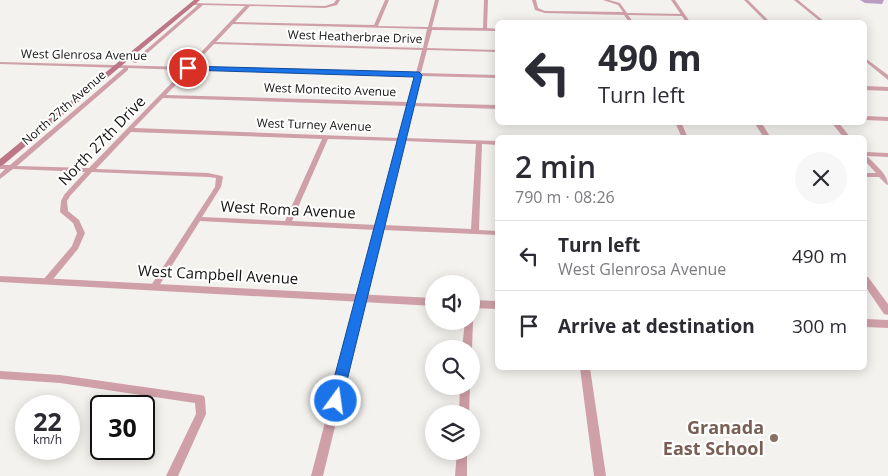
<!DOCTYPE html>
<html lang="en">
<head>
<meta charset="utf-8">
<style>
	:root { --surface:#fff; --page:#f7f7f7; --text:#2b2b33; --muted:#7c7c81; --line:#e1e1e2 }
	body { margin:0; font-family:"Open Sans",sans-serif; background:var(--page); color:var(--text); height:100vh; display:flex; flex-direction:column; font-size:19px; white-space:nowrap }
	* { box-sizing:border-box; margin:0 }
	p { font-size:16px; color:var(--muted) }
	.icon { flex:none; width:28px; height:28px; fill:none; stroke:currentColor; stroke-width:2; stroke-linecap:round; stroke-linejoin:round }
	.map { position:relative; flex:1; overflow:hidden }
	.sheet { position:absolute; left:495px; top:135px; width:372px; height:235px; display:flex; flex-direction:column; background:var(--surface); border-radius:8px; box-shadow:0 2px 12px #0003 }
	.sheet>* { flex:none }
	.hud { position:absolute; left:495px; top:20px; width:372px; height:105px; border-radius:8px; box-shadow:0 2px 12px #0003; background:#fff; color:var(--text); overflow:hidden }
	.buttons { position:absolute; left:425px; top:275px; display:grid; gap:10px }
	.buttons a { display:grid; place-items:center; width:55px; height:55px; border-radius:50%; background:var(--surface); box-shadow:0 2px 12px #0003; font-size:25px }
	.speed { position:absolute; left:15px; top:395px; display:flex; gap:10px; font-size:25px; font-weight:700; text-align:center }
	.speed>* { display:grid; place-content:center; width:65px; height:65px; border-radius:50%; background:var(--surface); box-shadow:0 2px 12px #0003; line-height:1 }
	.speed small { font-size:12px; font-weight:400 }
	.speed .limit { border:2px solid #111; border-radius:8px; background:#fff; color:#111 }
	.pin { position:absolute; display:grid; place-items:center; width:42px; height:42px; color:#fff; margin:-21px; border:2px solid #fff; border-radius:50%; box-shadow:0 1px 5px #0007 }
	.me { position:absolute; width:55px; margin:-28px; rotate:14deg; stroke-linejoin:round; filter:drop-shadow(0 0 4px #0008) }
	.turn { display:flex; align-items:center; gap:18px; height:105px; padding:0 20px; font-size:22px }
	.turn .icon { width:65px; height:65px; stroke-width:2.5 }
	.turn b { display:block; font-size:35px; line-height:42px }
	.round { display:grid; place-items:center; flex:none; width:52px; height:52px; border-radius:26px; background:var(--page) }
	.headline { display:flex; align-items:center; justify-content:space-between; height:85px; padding:0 20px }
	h1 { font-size:30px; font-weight:600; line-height:38px }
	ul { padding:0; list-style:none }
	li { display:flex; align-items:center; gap:15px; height:70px; padding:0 20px; border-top:1px solid var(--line) }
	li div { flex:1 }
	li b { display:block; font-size:19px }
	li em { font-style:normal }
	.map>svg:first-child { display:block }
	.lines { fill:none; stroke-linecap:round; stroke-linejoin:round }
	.minor { fill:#d0a0a8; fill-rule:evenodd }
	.tertiary { fill:#d0a0a8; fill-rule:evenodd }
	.secondary { fill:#bc7685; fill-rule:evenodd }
	.wall { fill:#bb9dc3 }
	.route { fill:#1a73e8; stroke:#114b97 }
	.education-dot { fill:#8d6e63; stroke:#fff; stroke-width:2 }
	.labels { text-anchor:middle; stroke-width:4; stroke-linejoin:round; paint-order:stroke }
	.far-street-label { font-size:12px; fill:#121211; stroke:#fff }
	.street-label { font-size:15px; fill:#121211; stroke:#fff }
	.near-education-label { font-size:18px; font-weight:bold; fill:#785e54; stroke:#fff; text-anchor:end }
</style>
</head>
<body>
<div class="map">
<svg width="888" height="476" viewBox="0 0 888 476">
	<rect width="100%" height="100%" fill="#f4f2ee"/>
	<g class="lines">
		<!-- minor -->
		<path class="minor" d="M336 0H340L337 5 325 8 250 6 235 22 374 25 385 0H389L378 26 428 27 435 0H439L432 27 483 28 484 0H488L487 28 498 29V31L432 30 427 48 498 50V52L427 50 421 73 498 75V78L420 76 414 103 498 105V109L413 106 405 138 498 141V145L482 144 479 230 498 231V235L383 230 323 476H311L375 230 200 221 157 289H151L150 287 215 187 216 178 208 177 92 172 70 196 67 201 68 211 79 220 85 233 78 249 49 284H43L42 282 43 280 72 246 77 233 73 223 60 212 61 201 64 195 85 172 13 169 0 179V174L5 169H0V165H10L124 68 0 64V62L187 67 245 6 203 5 136 63 132 62 198 5H191V3L325 6 334 3ZM233 24 427 29 423 48 216 42ZM214 44 422 50 416 73 192 67ZM128 68 184 70 89 168 17 166 128 70ZM190 70 415 76 408 102 166 95ZM163 98 408 106 399 138 134 128ZM131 132 322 139 285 221 202 217 221 187 223 177 222 176 208 173 96 169ZM328 139 398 141 377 225 292 221ZM404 141 476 144 471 229 384 225Z
			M532 0H536L538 8 545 11 623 12 618 5 603 0H609L620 3 627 13 683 14 685 15 683 16 628 15 633 22H629L624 15 545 13 535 10Z
			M744 0H748L770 22H766Z
			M794 0H798L825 22H821Z
			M865 58 888 75V80L865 61Z
			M865 86 888 87V91L865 90Z
			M865 116 888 117V121L865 120Z
			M675 122H681L688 138H682Z
			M831 122H838L851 138H844Z
			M865 152 888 153V157L867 156C875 165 888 174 888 185L886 184 879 177H865V173H876L865 161Z
			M471 318 473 321 472 349H462L465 321H471Z
			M580 368H590L606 476H594Z
			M0 371 60 375 200 395 204 396 205 399 206 414 178 476H166L196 414 195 403 60 383 0 379Z
			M460 386H470L469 414H459Z
			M457 451H467V476H455Z"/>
		<!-- tertiary -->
		<path class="tertiary" d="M671 0H675L690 22H686Z
			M754 122H761L771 138H764Z
			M0 276 434 298V306L0 282Z
			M865 276 868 277 888 304V315L884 314 865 286Z
			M471 300 498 301V309L471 308Z
			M865 319 888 320V328L865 327Z"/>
		<!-- secondary -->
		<path class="secondary" d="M194 0H200L3 165 0 166V159Z"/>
	</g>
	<!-- wall -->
	<path class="wall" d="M860 0H884L882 4 865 3Z"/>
	<!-- route -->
	<path class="route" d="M186 66 419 72 422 75 341 405 336 407 331 405 328 401 414 77 188 70 185 68Z"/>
	<!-- markers -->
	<circle class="education-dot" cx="774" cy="438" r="5"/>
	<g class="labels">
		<!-- far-street labels -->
		<g class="far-street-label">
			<text transform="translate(355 37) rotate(2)" y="4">West Heatherbrae Drive</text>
			<text transform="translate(84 55) rotate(1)" y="4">West Glenrosa Avenue</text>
			<text transform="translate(330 90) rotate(2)" y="4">West Montecito Avenue</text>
			<text transform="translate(64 108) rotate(-41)" y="4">North 27th Avenue</text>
			<text transform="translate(314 125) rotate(2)" y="4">West Turney Avenue</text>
		</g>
		<!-- street labels -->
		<g class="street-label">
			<text transform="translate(102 141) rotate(-46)" y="5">North 27th Drive</text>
			<text transform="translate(288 210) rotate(3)" y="5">West Roma Avenue</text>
			<text transform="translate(218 275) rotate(3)" y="5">West Campbell Avenue</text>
		</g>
		<!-- near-education labels -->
		<g class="near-education-label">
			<text x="764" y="434">Granada<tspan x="764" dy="21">East School</tspan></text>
		</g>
	</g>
</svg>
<div class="buttons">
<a><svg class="icon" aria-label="sound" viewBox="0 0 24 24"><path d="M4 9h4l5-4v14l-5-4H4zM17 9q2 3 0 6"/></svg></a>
<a><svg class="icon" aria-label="search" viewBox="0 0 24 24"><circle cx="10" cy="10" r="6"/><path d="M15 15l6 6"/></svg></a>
<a><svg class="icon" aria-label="layers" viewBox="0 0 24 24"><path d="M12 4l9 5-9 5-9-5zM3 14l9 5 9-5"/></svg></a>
</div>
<div class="speed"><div>22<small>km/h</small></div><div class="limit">30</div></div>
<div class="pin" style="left:188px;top:68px;background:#d93025"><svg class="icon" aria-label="arrive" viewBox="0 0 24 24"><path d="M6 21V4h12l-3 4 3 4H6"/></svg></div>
<svg class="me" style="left:336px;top:401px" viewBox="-20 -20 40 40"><circle r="17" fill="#1a73e8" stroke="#fff" stroke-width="3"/><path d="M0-11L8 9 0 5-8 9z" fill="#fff"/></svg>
<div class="hud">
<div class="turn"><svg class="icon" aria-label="left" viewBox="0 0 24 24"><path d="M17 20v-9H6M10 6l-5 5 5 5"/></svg><div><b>490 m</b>Turn left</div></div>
</div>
<section class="sheet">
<div class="headline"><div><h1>2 min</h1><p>790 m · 08:26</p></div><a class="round"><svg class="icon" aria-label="close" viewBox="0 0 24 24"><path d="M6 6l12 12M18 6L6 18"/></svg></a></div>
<ul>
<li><svg class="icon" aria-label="left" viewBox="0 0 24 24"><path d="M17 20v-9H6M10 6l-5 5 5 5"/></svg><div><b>Turn left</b><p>West Glenrosa Avenue</p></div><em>490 m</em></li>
<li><svg class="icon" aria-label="arrive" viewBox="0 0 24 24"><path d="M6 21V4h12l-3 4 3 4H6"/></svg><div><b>Arrive at destination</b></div><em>300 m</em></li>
</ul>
</section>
</div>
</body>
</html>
